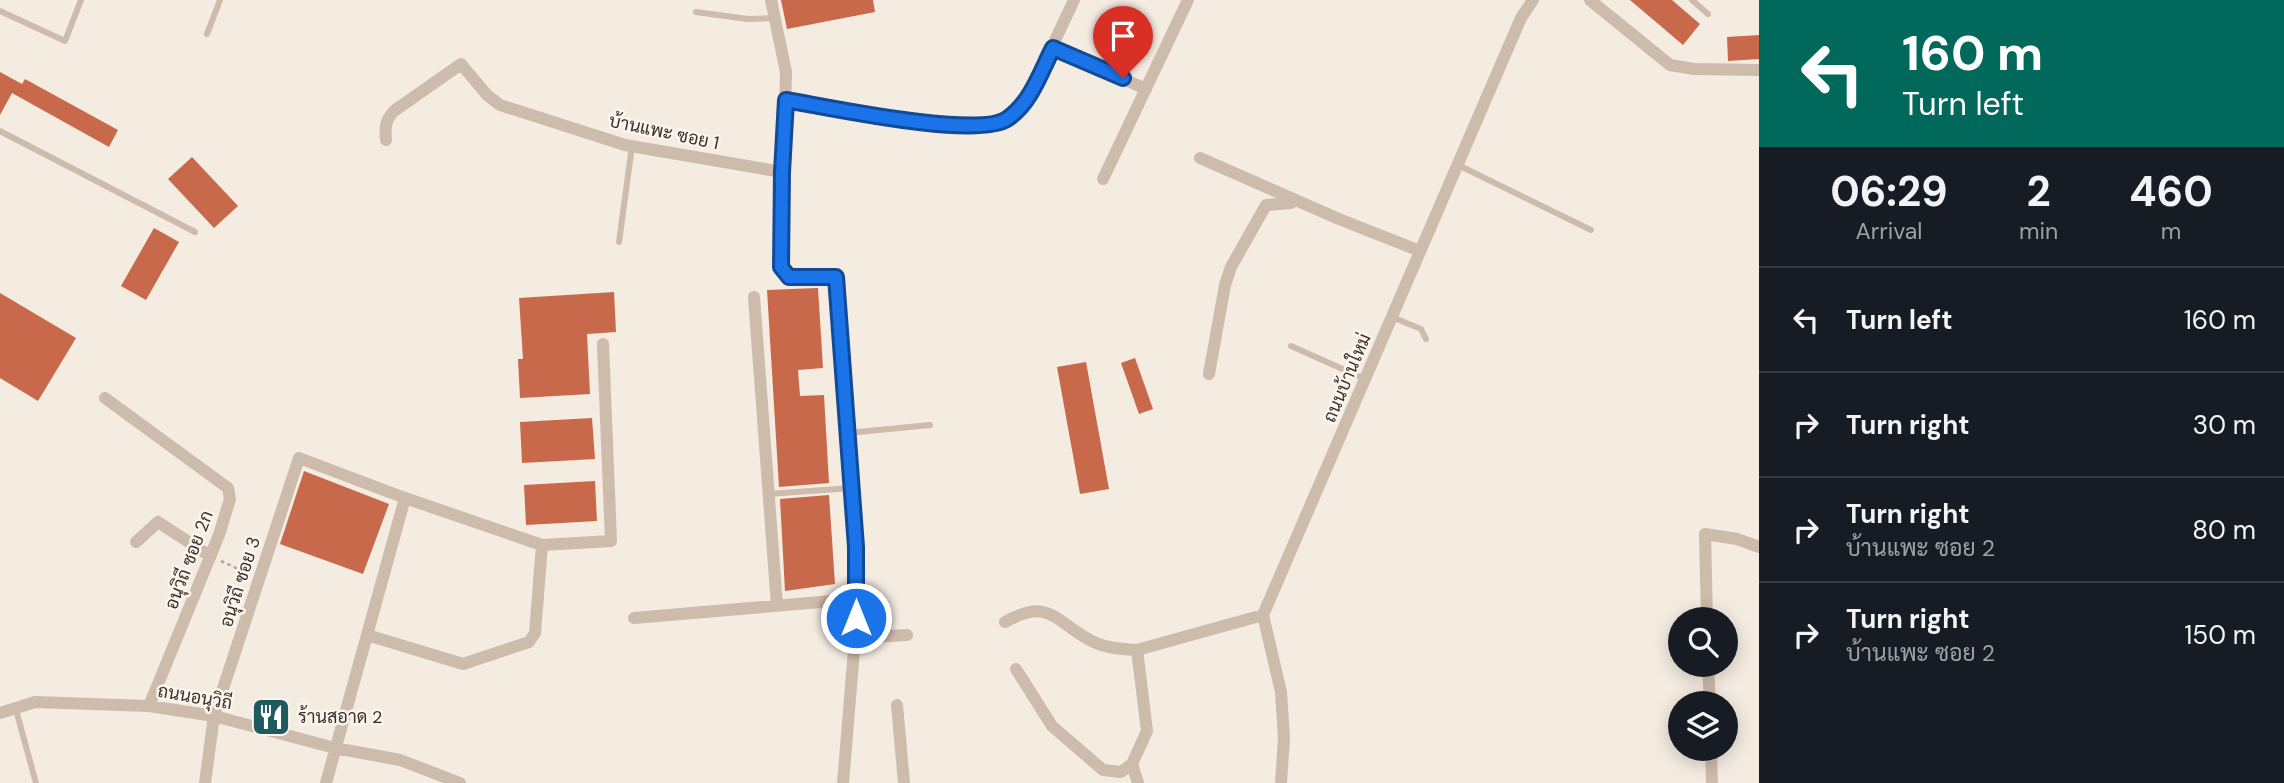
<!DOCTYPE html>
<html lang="en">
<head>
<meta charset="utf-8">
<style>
	:root { --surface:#171b24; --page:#20242c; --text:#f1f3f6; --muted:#9ea1a6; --line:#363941 }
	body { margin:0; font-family:"DM Sans",Sarabun,sans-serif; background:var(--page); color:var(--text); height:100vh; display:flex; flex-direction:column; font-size:26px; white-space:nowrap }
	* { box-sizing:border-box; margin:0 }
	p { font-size:23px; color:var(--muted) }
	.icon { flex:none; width:38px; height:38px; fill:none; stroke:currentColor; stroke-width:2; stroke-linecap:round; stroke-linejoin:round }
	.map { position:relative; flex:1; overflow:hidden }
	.drawer { display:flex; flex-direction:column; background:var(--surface); width:525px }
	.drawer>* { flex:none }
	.guide { background:#00695c; color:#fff; overflow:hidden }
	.controls { position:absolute; left:1668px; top:607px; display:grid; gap:14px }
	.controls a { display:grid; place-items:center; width:70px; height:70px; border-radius:50%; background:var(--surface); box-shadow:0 4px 18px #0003; font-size:35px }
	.pin { position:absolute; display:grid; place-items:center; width:60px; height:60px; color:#fff; margin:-72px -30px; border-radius:50% 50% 50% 0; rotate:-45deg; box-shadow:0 0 7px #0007 }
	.pin .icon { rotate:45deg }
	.me { position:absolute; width:77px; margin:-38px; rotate:0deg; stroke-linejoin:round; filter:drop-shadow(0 0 5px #0008) }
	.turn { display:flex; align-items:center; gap:24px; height:147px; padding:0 28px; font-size:32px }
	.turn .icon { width:91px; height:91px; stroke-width:2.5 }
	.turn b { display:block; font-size:49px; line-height:60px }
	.eta { display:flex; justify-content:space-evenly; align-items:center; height:119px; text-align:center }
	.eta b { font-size:42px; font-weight:700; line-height:49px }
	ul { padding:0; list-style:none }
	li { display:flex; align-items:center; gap:21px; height:105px; padding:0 28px; border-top:2px solid var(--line) }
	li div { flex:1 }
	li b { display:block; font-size:26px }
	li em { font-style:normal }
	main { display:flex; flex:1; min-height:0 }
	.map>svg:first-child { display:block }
	.building { fill:#c8694b }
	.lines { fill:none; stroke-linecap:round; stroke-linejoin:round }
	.path { stroke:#b9a596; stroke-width:2.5; stroke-dasharray:3.5 3.5; stroke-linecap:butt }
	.lane { stroke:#cdbbac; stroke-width:6 }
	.street { stroke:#cdbbac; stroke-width:12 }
	.route-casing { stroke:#114b97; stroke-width:18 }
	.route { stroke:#1a73e8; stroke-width:12 }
	.labels { text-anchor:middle; stroke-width:5; stroke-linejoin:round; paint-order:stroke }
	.street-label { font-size:18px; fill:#3b302b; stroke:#fbf5ee }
	.poi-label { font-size:18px; fill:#3b302b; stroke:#fbf5ee; text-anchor:start }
</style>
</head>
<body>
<main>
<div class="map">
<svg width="1759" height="783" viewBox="0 0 1759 783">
	<rect width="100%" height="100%" fill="#f4ebe1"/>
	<!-- building -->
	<path class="building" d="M781 0H873L875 12 787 29Z
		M1630 0H1672L1700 24 1683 45Z
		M1759 35V59L1728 61 1727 37Z
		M0 72 22 84 25 79 118 130 109 147 12 93 0 115Z
		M192 157 238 206 214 228 168 179Z
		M154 228 179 242 146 300 121 286Z
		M818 288 823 368 798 370 800 396 824 395 829 483 779 487 767 290Z
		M614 292 616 332 587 334 590 394 520 398 518 359H523L519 298Z
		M0 293 76 338 38 401 0 378Z
		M1135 358 1153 409 1139 414 1121 363Z
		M1086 362 1109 489 1080 494 1057 367Z
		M592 418 595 459 522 463 520 422Z
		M304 471 389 504 363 574 280 544Z
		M595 481 597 521 526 525 524 485Z
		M829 495 835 584 785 591 780 499Z"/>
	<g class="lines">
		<!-- path -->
		<path class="path" d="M221 561 247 573"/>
		<!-- lane -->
		<path class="lane" d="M1692 0 1708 14
			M0 11 65 41 81 0
			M696 12 748 19 775 18
			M207 34 220 0
			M0 131 195 232
			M1458 165 1591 230
			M619 242 632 146
			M1392 317 1421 329 1426 339
			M1291 346 1365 379
			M848 433 930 425
			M768 494 852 488
			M16 710 36 783"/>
		<!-- street -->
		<path class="street" d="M771 0 786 72 781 267 789 277H836L856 547 855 638 843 783
			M1590 0 1670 65 1694 69 1759 70
			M1053 48 1146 89
			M786 100 950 126 981 127 1007 119 1028 98 1074 0
			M386 140C385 127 385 121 394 111L461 64 487 95 500 105 625 145 782 172
			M1200 158 1339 219 1420 251
			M1103 179 1188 0
			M754 297 777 606
			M1209 374 1225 285 1231 267 1266 205 1291 203 1295 200
			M105 398 228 488 230 499 219 535 149 706
			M136 542 158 522 210 556
			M634 618 856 599
			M1707 620 1705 534 1737 539 1759 547
			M1005 622C1048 598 1053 619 1088 639 1103 648 1120 649 1137 650
			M367 635 463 664 529 642 535 633 542 545 611 541 603 344
			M855 638 907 635
			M1708 665 1710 704
			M1016 669 1052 726 1103 770 1121 772 1132 764 1147 731 1137 650 1263 615
			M897 705 904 783
			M0 713 35 702 149 706 214 716 335 748 400 760 460 783
			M1711 749 1712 783
			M1132 764 1138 783
			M205 783 214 716 299 458 405 498 542 545
			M326 783 405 498
			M1281 783 1284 738 1281 692 1263 615 1521 18 1533 0"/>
	</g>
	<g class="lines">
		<!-- route casing -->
		<g class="route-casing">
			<path id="route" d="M856 618V547L836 277H789L781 267 782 172 786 100C828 107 976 139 1007 119 1031 103 1041 71 1053 48L1123 78"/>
		</g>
		<!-- route -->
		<use href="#route" class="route"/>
	</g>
	<!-- icons -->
	<defs>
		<g id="restaurant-square" transform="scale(2.0125)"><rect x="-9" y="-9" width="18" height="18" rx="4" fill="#1f5a5e" stroke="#fbf5ee"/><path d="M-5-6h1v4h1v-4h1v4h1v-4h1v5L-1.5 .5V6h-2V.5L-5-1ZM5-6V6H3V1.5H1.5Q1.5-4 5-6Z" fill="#fff"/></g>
	</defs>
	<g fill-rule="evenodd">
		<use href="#restaurant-square" x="271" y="717"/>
	</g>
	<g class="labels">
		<!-- street labels -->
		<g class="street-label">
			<text transform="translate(664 132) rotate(12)" y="6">บ้านแพะ ซอย 1</text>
			<text transform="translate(1347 378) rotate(-67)" y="6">ถนนบ้านใหม่</text>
			<text transform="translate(189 560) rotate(-69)" y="6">อนุวิถี ซอย 2ก</text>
			<text transform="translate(240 582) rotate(-72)" y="6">อนุวิถี ซอย 3</text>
			<text transform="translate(195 697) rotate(10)" y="6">ถนนอนุวิถี</text>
		</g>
		<!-- poi labels -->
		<g class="poi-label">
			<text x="298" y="723">ร้านสอาด 2</text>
		</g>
	</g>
</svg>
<div class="controls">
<a><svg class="icon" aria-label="search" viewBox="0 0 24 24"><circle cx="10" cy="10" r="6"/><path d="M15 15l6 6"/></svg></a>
<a><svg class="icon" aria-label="layers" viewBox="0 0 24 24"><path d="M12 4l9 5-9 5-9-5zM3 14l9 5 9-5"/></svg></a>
</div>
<div class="pin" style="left:1123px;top:78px;background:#d93025"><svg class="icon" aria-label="arrive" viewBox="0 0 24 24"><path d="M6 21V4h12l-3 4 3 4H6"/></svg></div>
<svg class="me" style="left:856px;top:618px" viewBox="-20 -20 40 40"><circle r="17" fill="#1a73e8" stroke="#fff" stroke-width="3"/><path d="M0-11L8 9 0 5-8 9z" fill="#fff"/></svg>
</div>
<section class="drawer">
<div class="guide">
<div class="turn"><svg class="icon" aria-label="left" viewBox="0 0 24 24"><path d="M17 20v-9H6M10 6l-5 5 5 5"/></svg><div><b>160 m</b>Turn left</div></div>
</div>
<div class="eta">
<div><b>06:29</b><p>Arrival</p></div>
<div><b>2</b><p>min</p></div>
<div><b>460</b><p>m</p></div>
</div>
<ul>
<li><svg class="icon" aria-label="left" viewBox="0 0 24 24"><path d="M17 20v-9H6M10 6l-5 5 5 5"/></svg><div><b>Turn left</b></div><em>160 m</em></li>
<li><svg class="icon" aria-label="right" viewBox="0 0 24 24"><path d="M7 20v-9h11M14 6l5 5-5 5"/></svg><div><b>Turn right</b></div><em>30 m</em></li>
<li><svg class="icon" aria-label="right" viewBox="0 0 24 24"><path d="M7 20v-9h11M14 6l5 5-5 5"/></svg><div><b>Turn right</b><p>บ้านแพะ ซอย 2</p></div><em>80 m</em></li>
<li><svg class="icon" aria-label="right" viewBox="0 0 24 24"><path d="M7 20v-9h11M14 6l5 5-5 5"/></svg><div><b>Turn right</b><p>บ้านแพะ ซอย 2</p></div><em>150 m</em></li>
</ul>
</section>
</main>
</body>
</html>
